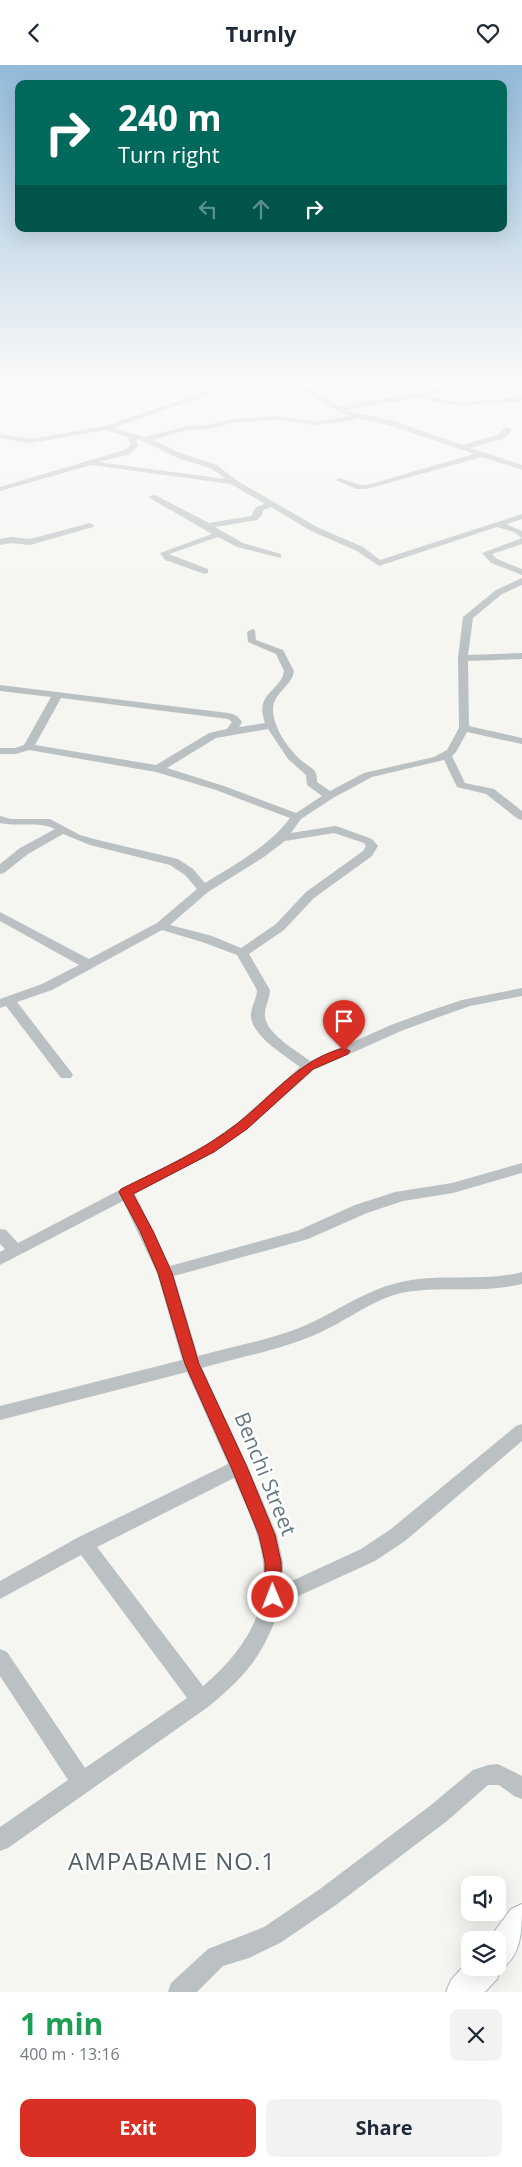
<!DOCTYPE html>
<html lang="en">
<head>
<meta charset="utf-8">
<style>
	:root { --surface:#fff; --page:#f2f2f3; --text:#1f2937; --muted:#747a83; --accent:#d93025 }
	body { margin:0; font-family:"Open Sans",sans-serif; background:var(--page); color:var(--text); height:100vh; display:flex; flex-direction:column; font-size:19px; white-space:nowrap }
	* { box-sizing:border-box; margin:0 }
	p { font-size:16px; color:var(--muted) }
	.icon { flex:none; width:28px; height:28px; fill:none; stroke:currentColor; stroke-width:2; stroke-linecap:round; stroke-linejoin:round }
	.map { position:relative; height:1927px; overflow:hidden }
	.sheet { display:flex; flex-direction:column; background:var(--surface); flex:1 }
	.sheet>* { flex:none }
	.banner { position:absolute; left:15px; top:15px; width:492px; height:152px; border-radius:10px; box-shadow:0 5px 20px #0002; background:#00695c; color:#fff; overflow:hidden }
	.controls { position:absolute; left:461px; top:1811px; display:grid; gap:10px }
	.controls a { display:grid; place-items:center; width:45px; height:45px; border-radius:10px; background:var(--surface); box-shadow:0 5px 20px #0002; font-size:25px }
	.pin { position:absolute; display:grid; place-items:center; width:42px; height:42px; color:#fff; margin:-51px -21px; border-radius:50% 50% 50% 0; rotate:-45deg; box-shadow:0 0 5px #0007 }
	.pin .icon { rotate:45deg }
	.me { position:absolute; width:55px; margin:-28px; rotate:359deg; stroke-linejoin:round; filter:drop-shadow(0 0 4px #0008) }
	.turn { display:flex; align-items:center; gap:18px; height:105px; padding:0 20px; font-size:22px }
	.turn .icon { width:65px; height:65px; stroke-width:2.5 }
	.turn b { display:block; font-size:35px; line-height:42px }
	.lanes { display:flex; align-items:center; height:48px; padding:0 20px; background:#0003; justify-content:center; gap:25px; direction:ltr }
	.lanes .off { opacity:.35 }
	.round { display:grid; place-items:center; flex:none; width:52px; height:52px; border-radius:10px; background:var(--page) }
	.headline { display:flex; align-items:center; justify-content:space-between; height:85px; padding:0 20px }
	h1 { font-size:30px; font-weight:700; line-height:38px; color:#1e9e55 }
	.action { display:flex; gap:10px; margin-top:auto; padding:10px 20px }
	.action a { flex:1; height:58px; border-radius:10px; background:var(--accent); color:#fff; font-size:20px; font-weight:700; line-height:58px; text-align:center }
	.action a+a { background:var(--page); color:var(--text) }
	header { display:flex; justify-content:space-between; align-items:center; height:65px; padding:0 20px; background:var(--surface); font-size:22px; font-weight:700 }
	.map>svg:first-child { display:block }
	.lines { fill:none; stroke-linecap:round; stroke-linejoin:round }
	.secondary-casing { stroke:#b0b7ba; stroke-width:2 }
	.minor { fill:#bbc1c3; fill-rule:evenodd }
	.secondary { fill:#fff; fill-rule:evenodd }
	.route { fill:#d93025; stroke:#8d1f18 }
	.labels { text-anchor:middle; stroke-width:5; stroke-linejoin:round; paint-order:stroke }
	.near-street-label { font-size:21px; fill:#657981; stroke:#fff }
	.near-quarter-label { font-size:24px; letter-spacing:1px; fill:#536167; stroke:#fff }
</style>
</head>
<body>
<header><svg class="icon" aria-label="back" viewBox="0 0 24 24"><path d="M15 5l-7 7 7 7"/></svg>Turnly<svg class="icon" aria-label="heart" viewBox="0 0 24 24"><path d="M12 20l-8-8c-3-5 5-10 8-4 3-6 11-1 8 4z"/></svg></header>
<div class="map">
<svg width="522" height="1927" viewBox="0 0 522 1927">
	<rect width="100%" height="100%" fill="#f5f5f1"/>
	<g class="lines">
		<!-- secondary casing -->
		<g class="secondary-casing">
			<path id="secondary" d="M522 1839C522 1863 522 1892 501 1903L497 1914 485 1927H446L451 1915 470 1894V1902H498V1875H488L511 1844Z"/>
		</g>
		<!-- minor -->
		<path class="minor" d="M244 314H254L113 363 145 372 187 361 207 360 232 354 276 351 315 356 351 351C332 347 318 332 299 325 287 321 272 320 261 314 289 314 316 325 339 341L415 329 459 317 462 319 461 320 424 331 461 337 522 332V336L461 341 416 333 344 345 394 356 462 380 497 370 505 363H511V367L503 374 470 383 522 400V405L482 392 367 424H356L336 415 340 413 360 420H367L474 389 389 360 357 353 354 355 315 360 276 355 232 358 207 364 187 365 153 375 178 387 217 400 236 415 317 462 363 482 380 495 522 449V454L506 459 522 466V479L492 489 497 494 522 504V510L491 498 482 488 522 473 514 467 497 462 379 501 357 486 311 466 271 442 263 445 262 450 257 455 215 462 243 478 281 489V493L237 482 218 472 169 489 208 504V508L205 509 165 495 160 488 212 469 148 432 155 430 209 458 251 451 256 442 265 439 231 419 91 400 0 426V422L124 385 130 380 128 372 106 365 30 378 0 373V369L30 374 105 361ZM136 374C149 378 159 384 171 390 189 399 211 399 225 414L99 397 130 389 138 381Z
			M90 458 94 460 93 462 30 480 11 478 0 480V474L11 472 30 474Z
			M522 513V520L502 529 473 553 468 590 522 588V594L468 596 469 661 522 673V679L467 667 456 687 452 691 465 718 494 724 522 746V755L518 754 486 729 457 722 444 695 372 712 333 733 301 754 291 768 335 761 339 762 372 774 378 781 372 791 314 833 284 865 249 889 270 925C270 934 264 943 265 952 267 969 297 986 310 996L391 960 426 947 462 935 522 923V931L470 941 436 953 401 966 314 1005 247 1064 214 1087 135 1129 170 1201 297 1166 355 1140 395 1127 452 1118 522 1098V1108L453 1128 403 1136 367 1148 308 1174 174 1211 198 1291C233 1281 271 1275 304 1261 336 1247 364 1226 397 1218 438 1207 481 1218 522 1207V1219C482 1229 441 1220 401 1228 372 1235 346 1256 319 1268 284 1284 240 1292 202 1303L248 1402 277 1470 283 1497V1520L361 1484 391 1464 516 1361 522 1359V1376L405 1476 375 1496 281 1539C264 1589 249 1608 208 1642L8 1783 0 1786V1762L68 1715 0 1611V1584L7 1587 85 1703 187 1633 81 1490 0 1534V1516L77 1473 228 1399 187 1307 0 1355V1341L182 1295 157 1208 123 1136 0 1200V1187L5 1184 0 1179V1164L6 1165 18 1178 204 1081 237 1058 300 1002C286 991 253 972 251 952 250 943 257 934 257 925L237 890 202 877 162 865 52 925 17 937 71 1007 73 1010 71 1013H61L6 941 0 943V934L42 919 79 900 0 856V847L89 894 157 858 197 824 185 810 170 800 90 780 63 769 28 789 4 808 0 809V799L20 783 55 764C39 756 17 762 0 758V751L11 754H50L80 770 98 775 178 794 193 804 205 818C236 799 268 782 290 753L216 725 156 707 29 685 16 689H0V683H15L24 680 51 632 0 626V620L228 648C235 649 238 651 242 657L239 662 265 658C254 627 281 627 284 606L276 589 248 577 247 567 252 564 255 565 256 575 283 585 294 606C292 622 272 628 273 646 274 664 289 685 302 696 306 700 315 703 316 709 317 711 317 714 317 717L330 726 364 708 434 692 447 685 459 663 458 593 463 552 496 525ZM61 633 228 654 232 657 227 664 209 668 156 700 35 680ZM268 664 288 694 306 710 307 720 322 731 296 748 224 721 167 703 216 673ZM334 768 364 778 366 781 363 786 306 827 276 859 241 883 212 871 170 860 208 827 264 792 285 776ZM234 1413C242 1432 251 1450 257 1470 277 1533 251 1581 203 1621L97 1482Z
			M498 1699 522 1711V1734L514 1731 499 1720H488L447 1756 336 1840 280 1878 249 1893 223 1901 197 1927H168L171 1918 208 1884 264 1862 320 1824 431 1740 473 1705 488 1700Z"/>
		<!-- secondary -->
		<use href="#secondary" class="secondary"/>
	</g>
	<!-- sky -->
	<linearGradient id="sky" x2="0" y2="1"><stop stop-color="#93bada"/><stop offset="0.54" stop-color="#fafaf9"/><stop offset="1" stop-color="#fafaf9" stop-opacity="0"/></linearGradient>
	<rect width="522" height="584" fill="url(#sky)"/>
	<!-- route -->
	<path class="route" d="M344 983 350 986 348 989 313 1004 247 1064 214 1087 133 1129 153 1166 172 1208 199 1299 247 1402 275 1470 281 1497 282 1532 279 1537 273 1540 267 1537 265 1532V1497L259 1470 231 1402 185 1299 158 1208 140 1166 119 1127 121 1124C161 1104 203 1086 238 1058 272 1031 300 994 344 983Z"/>
	<g class="labels">
		<!-- near-street labels -->
		<g class="near-street-label">
			<text transform="translate(265 1409) rotate(68)" y="7">Benchi Street</text>
		</g>
		<!-- near-quarter labels -->
		<g class="near-quarter-label">
			<text x="172" y="1805">AMPABAME NO.1</text>
		</g>
	</g>
</svg>
<div class="controls">
<a><svg class="icon" aria-label="sound" viewBox="0 0 24 24"><path d="M4 9h4l5-4v14l-5-4H4zM17 9q2 3 0 6"/></svg></a>
<a><svg class="icon" aria-label="layers" viewBox="0 0 24 24"><path d="M12 4l9 5-9 5-9-5zM3 14l9 5 9-5"/></svg></a>
</div>
<div class="pin" style="left:344px;top:986px;background:#d93025"><svg class="icon" aria-label="arrive" viewBox="0 0 24 24"><path d="M6 21V4h12l-3 4 3 4H6"/></svg></div>
<svg class="me" style="left:273px;top:1532px" viewBox="-20 -20 40 40"><circle r="17" fill="#d93025" stroke="#fff" stroke-width="3"/><path d="M0-11L8 9 0 5-8 9z" fill="#fff"/></svg>
<div class="banner">
<div class="turn"><svg class="icon" aria-label="right" viewBox="0 0 24 24"><path d="M7 20v-9h11M14 6l5 5-5 5"/></svg><div><b>240 m</b>Turn right</div></div>
<div class="lanes"><svg class="icon off" aria-label="left" viewBox="0 0 24 24"><path d="M17 20v-9H6M10 6l-5 5 5 5"/></svg><svg class="icon off" aria-label="ahead" viewBox="0 0 24 24"><path d="M12 20V5M6 11l6-6 6 6"/></svg><svg class="icon" aria-label="right" viewBox="0 0 24 24"><path d="M7 20v-9h11M14 6l5 5-5 5"/></svg></div>
</div>
</div>
<section class="sheet">
<div class="headline"><div><h1>1 min</h1><p>400 m · 13:16</p></div><a class="round"><svg class="icon" aria-label="close" viewBox="0 0 24 24"><path d="M6 6l12 12M18 6L6 18"/></svg></a></div>
<div class="action"><a>Exit</a><a>Share</a></div>
</section>
</body>
</html>
